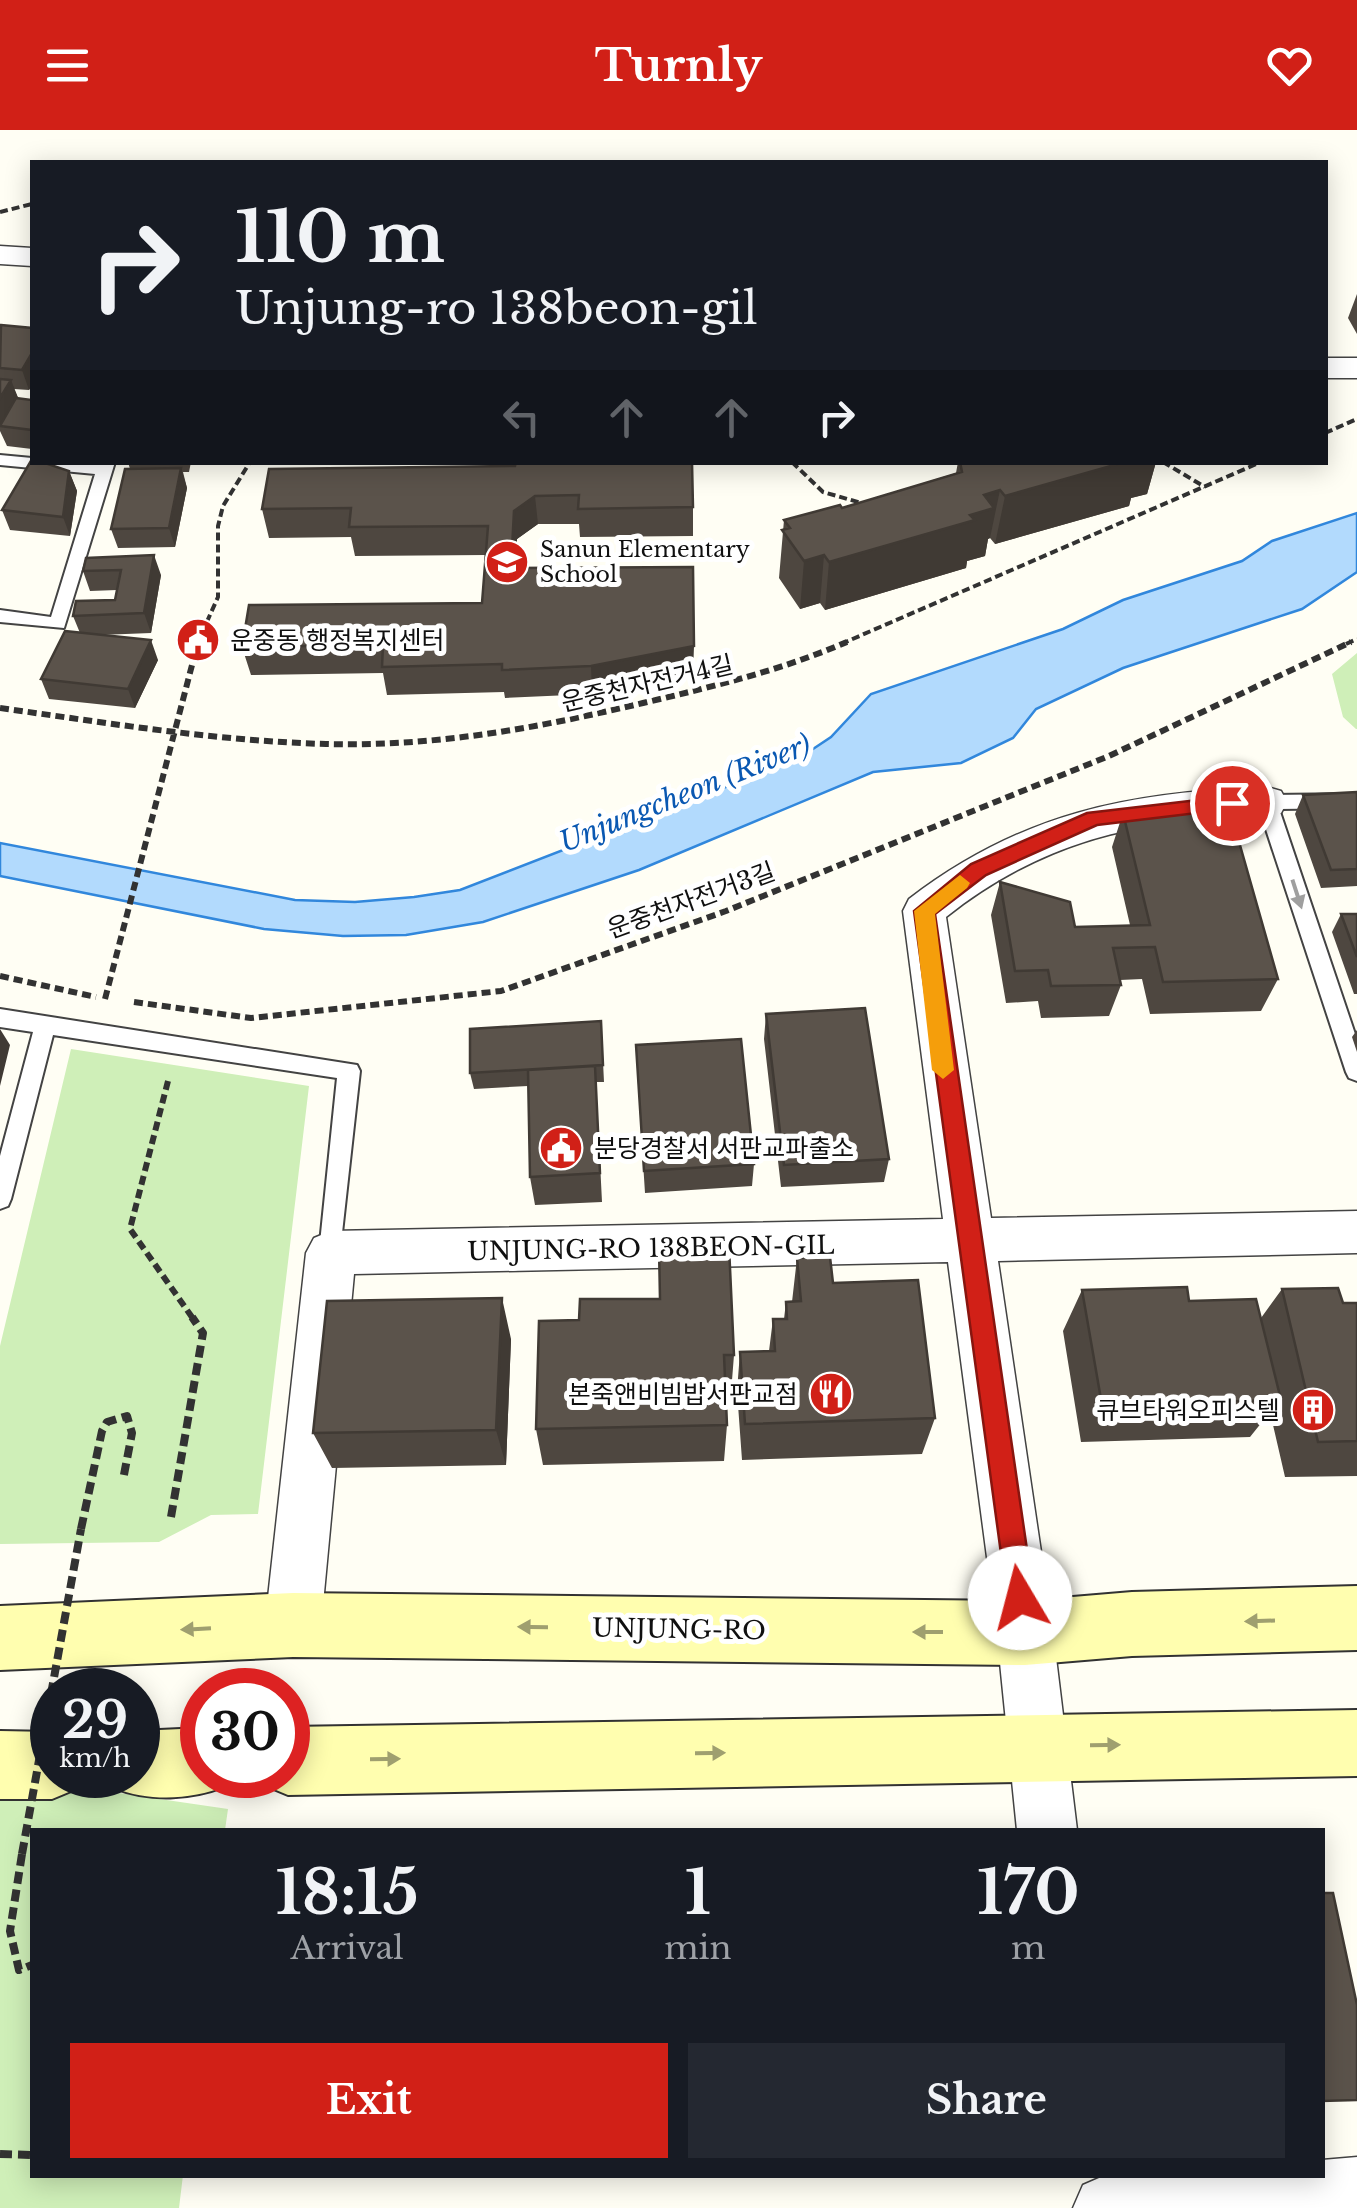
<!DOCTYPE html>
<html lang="en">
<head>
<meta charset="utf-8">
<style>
	:root { --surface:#171b24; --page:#242831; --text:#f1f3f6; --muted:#9ea1a6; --accent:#d12017 }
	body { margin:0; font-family:"Libre Baskerville","Noto Sans KR",serif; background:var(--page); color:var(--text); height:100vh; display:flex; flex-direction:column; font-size:38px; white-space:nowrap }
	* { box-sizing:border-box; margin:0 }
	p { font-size:32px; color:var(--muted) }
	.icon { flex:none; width:55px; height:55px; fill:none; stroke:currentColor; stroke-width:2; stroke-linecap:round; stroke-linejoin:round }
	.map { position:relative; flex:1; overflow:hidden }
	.drawer { position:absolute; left:30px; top:1698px; width:1295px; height:350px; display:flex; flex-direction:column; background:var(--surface); border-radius:0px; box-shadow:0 5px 25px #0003 }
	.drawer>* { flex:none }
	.guide { position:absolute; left:30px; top:30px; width:1298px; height:305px; border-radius:0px; box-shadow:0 5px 25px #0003; background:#171b24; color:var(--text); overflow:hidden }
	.speed { position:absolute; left:30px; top:1538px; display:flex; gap:20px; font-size:50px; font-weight:700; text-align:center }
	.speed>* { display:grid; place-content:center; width:130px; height:130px; border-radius:50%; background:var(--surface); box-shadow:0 5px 25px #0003; line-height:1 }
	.speed small { font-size:25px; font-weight:400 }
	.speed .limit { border:15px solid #d22; background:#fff; color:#111 }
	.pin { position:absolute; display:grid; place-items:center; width:85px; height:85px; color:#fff; margin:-42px; border:5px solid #fff; border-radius:50%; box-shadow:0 2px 10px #0007 }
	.me { position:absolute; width:110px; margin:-55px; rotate:352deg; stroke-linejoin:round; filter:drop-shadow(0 0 8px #0008) }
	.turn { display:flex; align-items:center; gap:35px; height:210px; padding:0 40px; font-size:45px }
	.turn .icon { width:130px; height:130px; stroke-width:2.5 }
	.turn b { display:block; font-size:70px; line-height:85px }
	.lanes { display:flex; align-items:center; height:95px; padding:0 40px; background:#0003; justify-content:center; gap:50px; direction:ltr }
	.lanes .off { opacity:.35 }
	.eta { display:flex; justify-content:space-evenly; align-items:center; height:170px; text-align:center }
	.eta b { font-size:60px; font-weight:700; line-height:70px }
	.cta { display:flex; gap:20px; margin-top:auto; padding:20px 40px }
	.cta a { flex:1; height:115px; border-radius:0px; background:var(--accent); color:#fff; font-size:40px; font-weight:700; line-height:115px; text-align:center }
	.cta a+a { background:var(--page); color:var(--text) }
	header { display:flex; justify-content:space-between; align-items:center; height:130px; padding:0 40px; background:var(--accent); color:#fff; font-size:45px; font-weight:700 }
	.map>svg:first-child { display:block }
	.green { fill:#cfefb8 }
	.water { fill:#b2dafd; stroke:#3187dc; stroke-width:2.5 }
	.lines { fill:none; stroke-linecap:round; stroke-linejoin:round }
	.lane-casing { stroke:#434343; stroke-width:4 }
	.street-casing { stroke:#434343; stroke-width:3 }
	.secondary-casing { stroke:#323232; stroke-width:4 }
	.path-far2 { stroke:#323232; stroke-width:4; stroke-dasharray:8 4; stroke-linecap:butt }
	.path-far1 { stroke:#323232; stroke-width:6; stroke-dasharray:9 5; stroke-linecap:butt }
	.path { stroke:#323232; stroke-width:8; stroke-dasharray:12 6; stroke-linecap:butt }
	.lane { fill:#fff; fill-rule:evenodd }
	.street { fill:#fff; fill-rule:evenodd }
	.secondary { fill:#fffeaf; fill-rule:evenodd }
	.path-bridge { stroke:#323232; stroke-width:8; stroke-dasharray:12 6; stroke-linecap:butt }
	.wall { fill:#4e4740 }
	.shaded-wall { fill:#403a34 }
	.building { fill:#5b534b; stroke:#403a34; stroke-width:2.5 }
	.oneway { fill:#9f9f9f }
	.oneway2 { fill:#9f9f6f }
	.route { fill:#d12017; stroke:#88150f; stroke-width:2.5 }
	.slow { fill:#f59e0b }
	.labels { text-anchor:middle; stroke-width:10; stroke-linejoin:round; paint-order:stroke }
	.far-poi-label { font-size:22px; fill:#101010; stroke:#fff; text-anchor:start }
	.poi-label { font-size:25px; fill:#101010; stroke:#fff; text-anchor:start }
	.street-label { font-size:25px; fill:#101010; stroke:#fff }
	.water-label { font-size:28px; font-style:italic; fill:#0a58b2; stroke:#fff }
</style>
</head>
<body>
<header><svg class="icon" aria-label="menu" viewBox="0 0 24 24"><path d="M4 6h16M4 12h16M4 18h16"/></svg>Turnly<svg class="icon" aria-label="heart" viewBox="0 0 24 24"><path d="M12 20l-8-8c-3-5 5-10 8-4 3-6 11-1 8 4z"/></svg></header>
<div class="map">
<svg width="1357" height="2078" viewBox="0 0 1357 2078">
	<rect width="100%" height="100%" fill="#fffef4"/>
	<!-- green -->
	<path class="green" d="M1357 523V599H1356L1343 587 1332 544Z
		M71 919 309 956 258 1384 211 1385 159 1412 0 1414V1216Z
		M0 1655H64L228 1679 225 1700H32V2045H183L179 2078H0Z"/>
	<!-- water -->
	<path class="water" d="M1357 383V442L1302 479 1123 538 1036 579 1013 608 961 633 873 642 639 740 483 792 406 805 343 806 264 799 0 746V713L295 770 355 772 414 767 460 760 798 629 831 607 871 564 1063 499 1123 470 1242 431 1272 411Z"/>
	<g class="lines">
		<!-- lane casing -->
		<g class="lane-casing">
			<path id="lane" d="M0 325 32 328V332H115L64 498 0 492V480L51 487 95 344 0 335Z
				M1357 664V678L1279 679 1357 910V951L1349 948 1346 942 1257 672 1267 665Z
				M0 879 357 935 360 941 339 1130 331 1133 323 1130 319 1123 337 948 53 905 11 1069 8 1076 0 1079V1026L33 902 0 897Z"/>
		</g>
		<!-- street casing -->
		<g class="street-casing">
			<path id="street" d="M0 116 32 118V136L0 134Z
				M1325 228H1357V248H1325Z
				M1267 657 1281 661 1287 672 1281 683C1248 693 1208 689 1173 693 1087 703 1014 733 946 787L991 1088 1357 1081V1123L998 1131 1053 1503 1077 1700H1017L997 1503 948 1132 354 1144 321 1495 313 1515 293 1523 273 1515 265 1495 306 1123 314 1108 331 1101 943 1089 903 781 909 769C1021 683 1129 662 1267 657Z
				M1357 2027V2078H1073L1083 2055 1106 2045H1322V2030Z"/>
		</g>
		<!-- secondary casing -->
		<g class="secondary-casing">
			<path id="secondary" d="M1357 1456V1520L1132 1526 1025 1535 293 1527 0 1540V1476L293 1463 1025 1471 1132 1462Z
				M1357 1580V1646L288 1665 264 1655 260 1645H288V1597Z
				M202 1598V1645H230L226 1656C191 1670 150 1672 114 1658L109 1645H138V1601Z
				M0 1601 52 1602V1645H82L76 1659 52 1669H0Z"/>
		</g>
		<!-- path-far2 -->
		<path class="path-far2" d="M0 82 32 74
			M1325 303 1357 289
			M792 332 823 362 865 374
			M1163 332 1205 357
			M197 514 218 467V396L223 376 250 332
			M841 514 1261 332
			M1346 514 1357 509"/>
		<!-- path-far1 -->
		<path class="path-far1" d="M0 578C108 593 217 611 326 614 434 617 538 598 643 573 715 556 779 541 847 512
			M0 846 96 867
			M105 869 198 512
			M134 872 251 888 501 861 726 781 1109 626 1351 512
			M168 951 130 1099 194 1190"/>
		<!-- path -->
		<path class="path" d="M171 1387 203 1203 192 1187
			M81 1399 102 1301 107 1292 127 1286 132 1303 123 1350
			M22 1724 10 1801 19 1840 32 1835
			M0 2024 32 2025"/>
		<!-- lane -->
		<use href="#lane" class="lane"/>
		<!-- street -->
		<use href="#street" class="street"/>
		<!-- secondary -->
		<use href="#secondary" class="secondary"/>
		<!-- path-bridge -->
		<path class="path-bridge" d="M22 1724 81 1399"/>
	</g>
	<!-- wall -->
	<path class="wall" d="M1357 164V204L1348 188Z
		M0 196 32 198V255L29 260 14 259 18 268 32 270V319L7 316 0 301Z
		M128 332H191L189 342H183L187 358 175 417 118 418 111 399 130 339Z
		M958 332H1156L1147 364 1131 368 1129 376 995 414 990 408 988 409 985 426 967 431 966 438 825 480 820 473 800 479 779 448 784 390 842 378 956 343Z
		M515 336 693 377V406L580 407 579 394H538L517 409 516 438 693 544 592 564 505 568 504 562 387 565 383 543 251 545 242 517 482 473 486 425 355 426 351 407 269 408 262 379Z
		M69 341 77 361 70 406 10 400 2 380Z
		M86 428 161 445 151 503 100 505 158 530 135 578 49 569 41 549 80 503 73 486 115 470 117 460 90 461 83 441Z
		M1357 662V756L1321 758 1295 684 1303 665Z
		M1123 683 1278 849 1261 881 1150 884 1142 849 1120 850 1121 855 1109 886 1041 888 1038 871 1006 873 991 785 1000 752 1075 797 1130 795 1112 717Z
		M1341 784H1357V864H1354L1332 802Z
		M766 884 889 1029 884 1052 781 1057 764 909Z
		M601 891 604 952H596L602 1072 535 1075 530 1047 528 956 474 959 470 943Z
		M1357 900V922L1352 907Z
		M637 939 754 1034 752 1056 645 1063Z
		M797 1128 833 1153 935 1288 922 1324 742 1330 737 1261 740 1222 769 1221 773 1189H784L786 1172H792Z
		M1282 1159 1343 1173H1357V1346L1285 1347 1270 1282 1250 1307 1081 1312 1063 1201 1082 1160 1189 1171 1261 1188Z
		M660 1169 734 1225 731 1263H726L727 1295 724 1331 543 1335 536 1299 579 1190Z
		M511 1209 506 1335 332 1338 313 1303Z"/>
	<!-- shaded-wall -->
	<path class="shaded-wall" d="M32 223V255L29 260 22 240Z
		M11 250 19 270 0 296V268Z
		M1125 332H1156L1147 364 1131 368 1129 376 995 414 1005 366Z
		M181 338 187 358 175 417 169 398Z
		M69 341 77 361 70 406 63 387Z
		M1000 360 990 408 988 409 985 426 967 431 966 438 825 480 829 432 970 385 984 365Z
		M535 366 538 394 517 409 514 466 511 438 514 381Z
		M154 425 161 445 151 503 144 483Z
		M824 425 820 473 800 479 804 431Z
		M151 510 158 530 135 578 128 559Z
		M694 516 693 544 592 564 591 536Z
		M0 899 10 915 0 956Z
		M502 1168 511 1209 506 1335 496 1300Z"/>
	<!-- building -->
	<path class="building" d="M1 195 32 198V223L22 240 0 238Z
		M0 249 11 250 0 268Z
		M16 268 32 270V300L0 296Z
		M32 329V332H42L69 341 63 387 2 380Z
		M516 332H692L693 377 578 379 579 365 535 366 514 381 511 438 693 437 694 516 591 536 502 540V534L382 537 383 515 242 517 249 475 482 473 488 396 349 397 351 378 262 379 269 339 515 336Z
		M960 332H1125L1005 366 1000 360 984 365 994 378 970 385 975 390 829 432 824 425 804 431 782 400 790 398 784 390 840 375 842 378 962 342Z
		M181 338 169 398 111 399 125 339Z
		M154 425 144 483 73 486 76 471 115 470 121 440 83 441 86 428Z
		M65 501 151 510 128 559 41 549Z
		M1357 662V739L1331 740 1303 665Z
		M1230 680 1278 849 1163 852 1155 817 1113 818 1121 855 1051 856 1048 840 1015 841 1000 752 1070 772 1075 797 1150 795 1123 683Z
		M1341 784H1357V827Z
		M865 878 889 1029 784 1035 766 884Z
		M601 891 603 935 470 943V899Z
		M741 909 754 1034 644 1041 636 915Z
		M595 936 600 1043 530 1047 528 940Z
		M729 1116 734 1225H724L727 1295 536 1299 539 1191 579 1190 580 1169H660L659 1118Z
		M830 1127 833 1153 918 1150 935 1288 745 1294 740 1222 775 1221 773 1189H787L786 1172 801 1171 797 1128Z
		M1187 1157 1189 1171 1256 1169 1281 1270 1102 1275 1082 1160Z
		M1338 1158 1343 1173H1357V1311L1318 1312 1282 1159Z
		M502 1168 496 1300 313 1303 327 1171Z
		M1322 1763H1333L1357 1875V1970L1322 1971Z"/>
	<!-- one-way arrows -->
	<defs><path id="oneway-solid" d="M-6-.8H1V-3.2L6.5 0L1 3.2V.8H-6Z" transform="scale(2.5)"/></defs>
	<use class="oneway" href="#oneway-solid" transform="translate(1297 764) rotate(72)"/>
	<g class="oneway2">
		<use href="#oneway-solid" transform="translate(1260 1491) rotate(178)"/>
		<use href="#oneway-solid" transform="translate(533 1497) rotate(-179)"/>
		<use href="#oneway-solid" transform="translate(196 1499) rotate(177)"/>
		<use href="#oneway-solid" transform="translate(928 1502) rotate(-180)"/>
		<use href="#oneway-solid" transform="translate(1105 1615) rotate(-1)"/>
		<use href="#oneway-solid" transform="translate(710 1623) rotate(-1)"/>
		<use href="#oneway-solid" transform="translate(385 1629) rotate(-1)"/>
	</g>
	<!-- route -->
	<path class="route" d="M1232 666 1239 668V678L1097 695 986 745 935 784 1034 1468 1030 1478 1020 1481 1011 1478 1007 1468 914 781 971 734 1087 683Z"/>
	<!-- slow -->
	<path class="slow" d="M960 745 970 753 967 758 935 784 954 940 943 949 932 940 914 781Z"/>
	<!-- icons -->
	<defs>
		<g id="school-disc" transform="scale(2.25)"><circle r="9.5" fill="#d12017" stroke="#fff"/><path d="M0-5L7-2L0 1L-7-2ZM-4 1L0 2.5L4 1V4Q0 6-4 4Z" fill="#fff"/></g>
		<g id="civic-disc" transform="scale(2.25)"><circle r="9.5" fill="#d12017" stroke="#fff"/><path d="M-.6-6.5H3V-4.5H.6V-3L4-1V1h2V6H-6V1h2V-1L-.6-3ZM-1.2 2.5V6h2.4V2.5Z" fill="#fff"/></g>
		<g id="restaurant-disc" transform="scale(2.25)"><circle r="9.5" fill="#d12017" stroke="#fff"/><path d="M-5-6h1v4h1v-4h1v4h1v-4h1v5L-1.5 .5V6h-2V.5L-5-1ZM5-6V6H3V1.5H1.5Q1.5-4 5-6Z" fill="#fff"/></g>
		<g id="building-disc" transform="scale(2.25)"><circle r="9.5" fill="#d12017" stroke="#fff"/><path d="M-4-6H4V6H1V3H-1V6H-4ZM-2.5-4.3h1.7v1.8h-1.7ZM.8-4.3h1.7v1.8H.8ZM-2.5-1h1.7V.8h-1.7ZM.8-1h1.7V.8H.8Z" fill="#fff"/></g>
	</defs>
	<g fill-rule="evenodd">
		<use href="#school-disc" x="507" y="432"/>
		<use href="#civic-disc" x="198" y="510"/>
		<use href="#civic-disc" x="561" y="1018"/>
		<use href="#restaurant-disc" x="831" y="1264"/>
		<use href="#building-disc" x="1313" y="1280"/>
	</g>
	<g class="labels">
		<!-- far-poi labels -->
		<g class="far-poi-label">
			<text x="540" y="427">Sanun Elementary<tspan x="540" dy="25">School</tspan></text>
		</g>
		<!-- poi labels -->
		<g class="poi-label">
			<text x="230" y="519">운중동 행정복지센터</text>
			<text x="594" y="1027">분당경찰서 서판교파출소</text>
			<text x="798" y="1273" text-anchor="end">본죽앤비빔밥서판교점</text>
			<text x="1280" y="1289" text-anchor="end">큐브타워오피스텔</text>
		</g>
		<!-- street labels -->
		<g class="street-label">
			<text transform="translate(647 553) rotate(-13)" y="9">운중천자전거4길</text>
			<text transform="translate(691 770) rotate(-20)" y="9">운중천자전거3길</text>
			<text transform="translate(651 1118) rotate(-1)" y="9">UNJUNG-RO 138BEON-GIL</text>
			<text transform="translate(679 1499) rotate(1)" y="9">UNJUNG-RO</text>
		</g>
		<!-- water labels -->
		<g class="water-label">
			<text transform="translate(685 663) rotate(-22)" y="10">Unjungcheon (River)</text>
		</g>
	</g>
</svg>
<div class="speed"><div>29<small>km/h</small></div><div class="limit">30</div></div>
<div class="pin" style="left:1232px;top:673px;background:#d93025"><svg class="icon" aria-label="arrive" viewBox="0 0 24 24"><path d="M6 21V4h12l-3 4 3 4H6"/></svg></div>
<svg class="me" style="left:1020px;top:1468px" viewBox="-20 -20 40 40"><circle r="19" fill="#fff"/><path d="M0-13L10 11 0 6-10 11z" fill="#d12017"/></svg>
<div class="guide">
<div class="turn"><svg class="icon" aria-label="right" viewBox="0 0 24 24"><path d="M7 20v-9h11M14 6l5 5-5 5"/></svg><div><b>110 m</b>Unjung-ro 138beon-gil</div></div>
<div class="lanes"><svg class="icon off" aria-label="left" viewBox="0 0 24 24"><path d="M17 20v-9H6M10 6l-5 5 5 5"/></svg><svg class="icon off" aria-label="ahead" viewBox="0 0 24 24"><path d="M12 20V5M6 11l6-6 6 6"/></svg><svg class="icon off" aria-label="ahead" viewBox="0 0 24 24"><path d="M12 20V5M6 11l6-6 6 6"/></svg><svg class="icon" aria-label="right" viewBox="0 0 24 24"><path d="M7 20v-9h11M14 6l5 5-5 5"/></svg></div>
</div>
<section class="drawer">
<div class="eta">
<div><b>18:15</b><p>Arrival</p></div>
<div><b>1</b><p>min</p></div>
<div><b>170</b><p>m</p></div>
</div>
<div class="cta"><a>Exit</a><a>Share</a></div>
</section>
</div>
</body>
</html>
